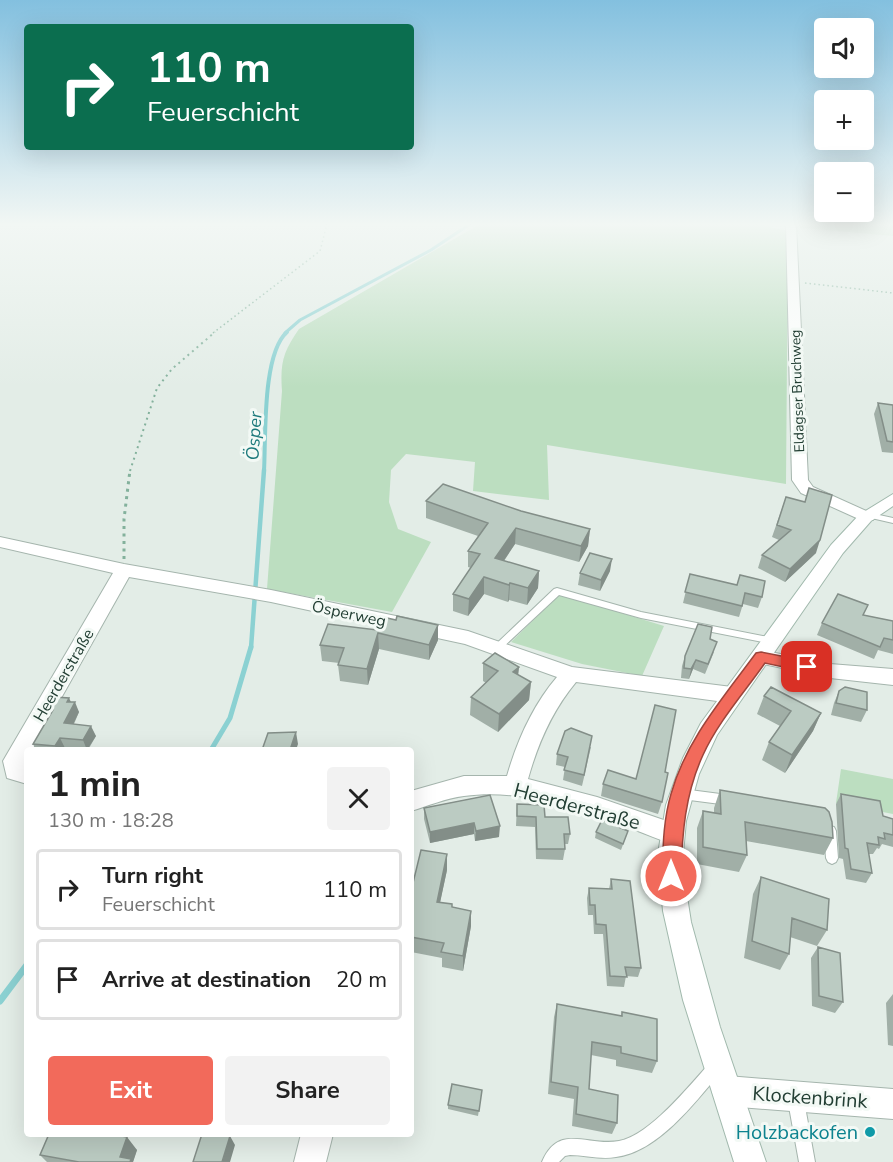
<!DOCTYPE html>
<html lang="en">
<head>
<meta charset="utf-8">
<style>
	:root { --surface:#fff; --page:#f2f2f2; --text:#222; --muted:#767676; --line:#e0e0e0; --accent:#f26a5b }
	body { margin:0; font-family:"Nunito Sans",sans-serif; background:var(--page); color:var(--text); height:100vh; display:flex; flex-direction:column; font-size:22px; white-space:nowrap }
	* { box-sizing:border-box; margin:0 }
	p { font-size:20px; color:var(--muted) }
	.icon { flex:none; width:33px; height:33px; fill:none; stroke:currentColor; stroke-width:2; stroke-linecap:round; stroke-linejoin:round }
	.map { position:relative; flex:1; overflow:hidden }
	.details { position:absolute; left:24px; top:747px; width:390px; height:390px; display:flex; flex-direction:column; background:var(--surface); border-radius:6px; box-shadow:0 6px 24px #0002 }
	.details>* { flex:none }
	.hud { position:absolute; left:24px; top:24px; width:390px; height:126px; border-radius:6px; box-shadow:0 6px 24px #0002; background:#0b6e4f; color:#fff; overflow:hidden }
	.buttons { position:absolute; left:814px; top:18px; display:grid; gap:12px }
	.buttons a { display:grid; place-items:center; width:60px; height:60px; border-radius:6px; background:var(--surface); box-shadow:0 6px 24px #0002; font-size:30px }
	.pin { position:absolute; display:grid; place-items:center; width:51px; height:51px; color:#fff; margin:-26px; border-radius:12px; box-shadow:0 3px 9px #0006 }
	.me { position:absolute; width:66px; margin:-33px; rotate:0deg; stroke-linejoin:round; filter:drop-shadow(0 0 4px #0008) }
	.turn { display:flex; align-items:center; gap:21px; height:126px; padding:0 24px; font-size:27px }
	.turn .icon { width:78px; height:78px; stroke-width:2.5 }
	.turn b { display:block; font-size:42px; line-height:51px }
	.round { display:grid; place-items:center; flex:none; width:63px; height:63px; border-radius:6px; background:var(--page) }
	.overview { display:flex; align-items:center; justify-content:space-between; height:102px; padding:0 24px }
	h1 { font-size:36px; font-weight:700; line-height:45px }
	.primary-button { display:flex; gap:12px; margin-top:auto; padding:12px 24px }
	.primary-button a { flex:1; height:69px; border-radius:6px; background:var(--accent); color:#fff; font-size:24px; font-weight:700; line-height:69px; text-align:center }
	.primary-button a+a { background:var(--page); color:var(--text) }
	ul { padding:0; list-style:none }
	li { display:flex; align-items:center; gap:18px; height:81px; margin:0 12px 9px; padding:0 12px; border:3px solid var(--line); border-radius:6px }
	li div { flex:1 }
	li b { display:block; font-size:22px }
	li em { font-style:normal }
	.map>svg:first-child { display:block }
	.green { fill:#bcdec0 }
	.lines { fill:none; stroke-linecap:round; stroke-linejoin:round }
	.stream-far4 { stroke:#8bd1d2; stroke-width:3 }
	.stream-far3 { stroke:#8bd1d2; stroke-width:4 }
	.stream-far2 { stroke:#8bd1d2; stroke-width:4.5 }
	.stream-far1 { stroke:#8bd1d2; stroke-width:5 }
	.stream { stroke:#8bd1d2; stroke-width:7 }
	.lane-casing { stroke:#a5b5ad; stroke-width:2 }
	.street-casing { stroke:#a5b5ad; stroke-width:2 }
	.secondary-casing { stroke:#a1b9ad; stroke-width:2 }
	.path-far2 { stroke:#83b19c; stroke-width:1.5; stroke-dasharray:1.5 3; stroke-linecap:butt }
	.path-far1 { stroke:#83b19c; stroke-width:2; stroke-dasharray:2 4; stroke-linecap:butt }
	.path { stroke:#83b19c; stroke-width:3; stroke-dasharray:3 4.5; stroke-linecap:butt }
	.lane { fill:#fff; fill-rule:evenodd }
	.street { fill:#fff; fill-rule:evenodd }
	.secondary { fill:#fff; fill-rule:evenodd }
	.wall { fill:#a1afa7 }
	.shaded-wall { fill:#838e88 }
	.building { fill:#bbcbc2; stroke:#838e88; stroke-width:1.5 }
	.route { fill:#f26a5b; stroke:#9d453b; stroke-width:1.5 }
	.culture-dot { fill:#0f9aa8; stroke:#f3f9f5; stroke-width:2 }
	.labels { text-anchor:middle; stroke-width:6; stroke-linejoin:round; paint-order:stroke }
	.far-street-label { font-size:14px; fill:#223e33; stroke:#f3f9f5 }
	.street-label { font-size:16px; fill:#223e33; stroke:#f3f9f5 }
	.water-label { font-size:18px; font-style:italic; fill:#1c797b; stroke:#f3f9f5 }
	.near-street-label { font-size:20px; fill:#223e33; stroke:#f3f9f5 }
	.near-culture-label { font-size:20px; fill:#0d838f; stroke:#f3f9f5; text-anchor:end }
</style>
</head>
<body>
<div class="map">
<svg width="893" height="1162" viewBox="0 0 893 1162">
	<rect width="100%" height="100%" fill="#e3ede7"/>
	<!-- green -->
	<path class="green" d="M480 224H767L769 227 788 231 786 484 547 445 549 500 473 491 475 462 406 454 391 470 389 502 398 529 431 542 392 612 267 589 282 391C280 363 283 352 299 329Z
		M794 224H893V236L793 227Z
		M560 594 664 626 642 676 582 664 511 642Z
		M841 769 893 779V814L836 803Z"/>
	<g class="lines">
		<!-- stream-far4 -->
		<path class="stream-far4" d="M285 333 300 320 431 250 470 224"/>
		<!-- stream-far3 -->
		<path class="stream-far3" d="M264 471C266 437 262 354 287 332"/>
		<!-- stream-far2 -->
		<path class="stream-far2" d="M251 648 264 470"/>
		<!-- stream-far1 -->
		<path class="stream-far1" d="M211 750 230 718 251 647"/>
		<!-- stream -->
		<path class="stream" d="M0 1001 27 965"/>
		<!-- lane casing -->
		<g class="lane-casing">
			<path id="lane" d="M867 513H870L893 518V523L867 517 866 515Z
				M557 588 641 612 773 638 776 639 778 641 776 643 773 644 641 618 559 595 500 650H494L492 648 494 646 554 589Z
				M682 789 728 795 732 797 734 800 732 803 728 805 682 799 678 797 676 794 678 791Z
				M830 826 834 827 836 831 838 858 836 862 832 864 828 862 826 858 824 831 826 827Z
				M714 1062 719 1064 721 1069 719 1074C694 1104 657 1152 616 1157 601 1160 585 1155 570 1155L565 1156 559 1162H542C559 1122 588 1147 619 1141 650 1135 688 1087 709 1064Z
				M796 1093 801 1096 804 1101 815 1162H799L788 1101 791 1096Z"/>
		</g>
		<!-- street casing -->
		<g class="street-casing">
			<path id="street" d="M786 224H796L808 480 813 487 873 514 875 517 873 520H861L801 493 792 480Z
				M0 537 124 564 271 590 468 631 572 667 732 687 739 689 742 695 739 701 732 703 576 682C552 711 538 743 528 779L597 797 681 826 684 833 681 840 672 844C607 820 535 786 464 796 446 798 428 806 411 811V791L464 776H507C517 741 533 705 557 677L465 644 271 602 129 577 32 750H27V784L7 778 3 761 113 573 0 547Z
				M761 650 830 664 893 669V685L830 678 754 662 751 657 754 652Z
				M727 1076 893 1089V1119L727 1106 716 1102 712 1091 716 1080Z
				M301 1134H333L326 1162H294Z"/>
		</g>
		<!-- secondary casing -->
		<g class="secondary-casing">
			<path id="secondary" d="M893 494V506L871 521 843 553 717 735 699 774 686 821 682 865 691 922 720 1027 766 1162H734L683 1000 663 911 658 854 666 805 683 758 701 723 831 545 859 515Z"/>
		</g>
		<!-- path-far2 -->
		<path class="path-far2" d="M805 283 893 293
			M213 333 320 251 327 224"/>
		<!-- path-far1 -->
		<path class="path-far1" d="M130 471 157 388 172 369 215 332"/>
		<!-- path -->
		<path class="path" d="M124 559V519L130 470"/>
		<!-- lane -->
		<use href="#lane" class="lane"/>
		<!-- street -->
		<use href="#street" class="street"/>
		<!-- secondary -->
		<use href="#secondary" class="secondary"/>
	</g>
	<!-- wall -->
	<path class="wall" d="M878 403 893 405V453L882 452 874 414Z
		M786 497 816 553 785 582 758 568 762 555 779 540 772 537Z
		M426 501 521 511 590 529 588 546 579 562 515 544 504 561 539 571 538 588 527 605 509 600 508 602 484 594 468 616 453 611V594L471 568 468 567V551L478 536 426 518Z
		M610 571 600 591 578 585 580 573Z
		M690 574 737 585 740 575 762 597 758 608 743 604 739 617 683 603Z
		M864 615 893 621V654L878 650 874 659 817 635 822 623Z
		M396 620 438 625V640L429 660 379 649 368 685 340 681 338 665 339 663 322 661 320 645 377 630Z
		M714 652 705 674 693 669 689 679 681 678 682 666 685 656Z
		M483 663 519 667 518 675 531 682 529 700 498 732 470 715 471 697 486 683 483 681Z
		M839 691 867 710 861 722 831 715 834 703Z
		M764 696 821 713 813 731 785 773 762 760 769 742 780 726 757 714Z
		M71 702 79 712 74 724 96 736 88 750 65 748 64 750H36L33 744 50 717 46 710Z
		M591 747 582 786 563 780 565 767 556 765 557 754Z
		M665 772 662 802 658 814 601 796 603 784 636 779Z
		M720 790 833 838 824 855 746 841 747 855 739 872 697 864V828L703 811 714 813V808Z
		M841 794 883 816 893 819V847L882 844 879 849 877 848 873 854H868L872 873 866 883 846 879 843 859 839 858 836 804Z
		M490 795 499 837 475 841 474 834 430 843 424 819V808Z
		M517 804 545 817 570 834 568 844H565V849L563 860 536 859 535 827 516 826Z
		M628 831 621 850 595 838 596 832Z
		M447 870 440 902 452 908 471 926 463 971 442 967V958L411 952V891Z
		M761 877 827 930 817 946 790 937 789 954 780 970 744 958 753 894Z
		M611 879 641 968 638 977 626 976 624 987 607 986 603 934H594L593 915H588L587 898 589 888 609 889Z
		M818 947 843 1002 835 1013 812 1006 811 958Z
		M893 994V1046L888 1045 886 1003Z
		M557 1004 621 1016 622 1012 657 1061 652 1073 616 1066V1060L591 1055 589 1089 617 1123 612 1134 572 1126 574 1099 548 1094 554 1017Z
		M482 1090 478 1116 448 1109V1105Z
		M49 1134H114L137 1150 133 1162H47L40 1155Z"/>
	<!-- shaded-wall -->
	<path class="shaded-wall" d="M516 528 515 544 494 575 495 558Z
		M590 529 588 546 579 562 581 546Z
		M820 540 816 553 785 582 790 569Z
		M612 559 610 571 600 591 601 580Z
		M539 571 538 588 527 605 528 588Z
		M484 577V594L468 616 469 599Z
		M510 583 509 600 508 602 509 585Z
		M438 625V640L429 660V645Z
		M378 633 379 649 368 685 367 669Z
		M696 660 693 669 689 679 691 669Z
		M519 667 517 684 513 672Z
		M531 682 529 700 498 732 499 714Z
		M69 698 73 706 75 702 79 712 69 733 64 723 67 702Z
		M821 713 813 731 785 773 792 755Z
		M91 726 96 736 87 750 83 740Z
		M296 732 298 744 296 750H290Z
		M60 738 65 748 64 750H57L55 746Z
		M474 823V834L430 843V832Z
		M500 826 499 837 475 841 476 831Z
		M447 854V870L437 917V902Z
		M471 911V926L463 971V956Z
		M230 1136 235 1145 230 1162H222Z
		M127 1137 137 1150 133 1162H124L120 1157Z"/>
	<!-- building -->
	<path class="building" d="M878 403 893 405V442L887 441Z
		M443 484 521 511 590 529 581 546 516 528 495 558 539 571 528 588 510 583 509 585 484 577 469 599 453 594 480 554 468 551 488 523 426 501Z
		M809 488 832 495 820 540 790 569 762 555 791 530 777 525 786 497 805 502Z
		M590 553 612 559 601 580 580 573Z
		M690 574 737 585 740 575 765 581 762 597 745 593 742 606 685 592Z
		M838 594 868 605 863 615 893 621V640L884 638 880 647 822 623Z
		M397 616 438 625 429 645 378 633 367 669 338 665 344 648 320 645 328 624 377 630 383 617 396 620Z
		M698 624 712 627 710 639 717 642 708 664 696 660 691 669 684 668 685 656Z
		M495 653 519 667 513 672 531 682 499 714 471 697 498 671 483 663Z
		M771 687 821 713 792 755 769 742 791 711 764 696Z
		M845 687 867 692V710L836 703 839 691Z
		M54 697 69 698 67 702H75L64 723 91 726 83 740 60 738 55 746 33 744 53 710H46Z
		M655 705 676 710 665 772 668 773 662 802 603 784 608 770 636 779Z
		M571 728 592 736 584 775 564 770 568 757 557 754 565 731Z
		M296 732 290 750H262L268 733Z
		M720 790 825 808 829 812 832 822 833 838 745 822 747 855 703 847V811L721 814Z
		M841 794 880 801 883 816 893 819V835L884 833 885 839 878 837 879 845 867 843 872 873 851 869 848 849 845 848Z
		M490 795 500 826 476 831 474 823 430 832 424 808Z
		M517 804 544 805 545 817H568L570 834H564L565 849H537L536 817 517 816Z
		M602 820 628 831 623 844 596 832Z
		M421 850 447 854 437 902 452 904V907L471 911 463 956 441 952 444 943 411 937V891Z
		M761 877 829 899 827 930 792 918 789 954 752 941Z
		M611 879 630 881 641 968 625 967 627 977 610 976 606 925 596 924 595 905H590L589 888 612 889Z
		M818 947 840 953 843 1002 819 996Z
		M557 1004 622 1016V1012L657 1019V1061L621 1053V1047L592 1042 589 1089 618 1095 617 1123 576 1114 578 1087 551 1082Z
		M452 1084 482 1090 479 1111 448 1105Z
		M49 1134H111L127 1137 120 1157 131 1159 130 1162H79L40 1155Z
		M202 1134H220L230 1136 222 1162H193Z"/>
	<!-- sky -->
	<linearGradient id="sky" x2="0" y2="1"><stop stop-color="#83c0df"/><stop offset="0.58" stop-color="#f2f7f4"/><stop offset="1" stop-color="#f2f7f4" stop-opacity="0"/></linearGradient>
	<rect width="893" height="387" fill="url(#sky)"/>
	<!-- route -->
	<path class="route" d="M761 652 807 661 813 663 815 667 813 671 807 672 765 663C744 693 718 722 703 755 685 794 682 834 681 876L678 882 671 885 664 882 662 876C663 849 663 821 671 794 686 740 723 698 756 653Z"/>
	<!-- markers -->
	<circle class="culture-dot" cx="870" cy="1132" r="6"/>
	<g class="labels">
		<!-- far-street labels -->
		<g class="far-street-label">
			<text transform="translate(797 391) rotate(-92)" y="5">Eldagser Bruchweg</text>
		</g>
		<!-- street labels -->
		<g class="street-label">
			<text transform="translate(349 613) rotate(12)" y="6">Ösperweg</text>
			<text transform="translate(63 675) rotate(-60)" y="6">Heerderstraße</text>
		</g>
		<!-- water labels -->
		<g class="water-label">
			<text transform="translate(254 436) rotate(-86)" y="6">Ösper</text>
		</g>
		<!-- near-street labels -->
		<g class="near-street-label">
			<text transform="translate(577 806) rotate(15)" y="7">Heerderstraße</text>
			<text transform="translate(810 1097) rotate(4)" y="7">Klockenbrink</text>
		</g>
		<!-- near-culture labels -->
		<g class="near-culture-label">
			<text x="858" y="1139">Holzbackofen</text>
		</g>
	</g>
</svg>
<div class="buttons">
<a><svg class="icon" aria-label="sound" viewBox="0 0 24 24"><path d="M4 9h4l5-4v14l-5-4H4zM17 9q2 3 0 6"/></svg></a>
<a>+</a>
<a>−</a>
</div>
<div class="pin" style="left:807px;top:667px;background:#d93025"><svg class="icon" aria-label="arrive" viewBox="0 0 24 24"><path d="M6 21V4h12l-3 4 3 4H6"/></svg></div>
<svg class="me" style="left:671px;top:876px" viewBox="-20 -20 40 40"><circle r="17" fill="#f26a5b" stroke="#fff" stroke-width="3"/><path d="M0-11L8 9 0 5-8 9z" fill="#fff"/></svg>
<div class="hud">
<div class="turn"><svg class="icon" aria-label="right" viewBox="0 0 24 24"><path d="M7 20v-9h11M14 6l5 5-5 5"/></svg><div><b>110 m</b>Feuerschicht</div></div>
</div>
<section class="details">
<div class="overview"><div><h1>1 min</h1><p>130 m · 18:28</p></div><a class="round"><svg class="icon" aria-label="close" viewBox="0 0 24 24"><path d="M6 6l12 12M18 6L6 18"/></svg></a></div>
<ul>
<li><svg class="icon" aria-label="right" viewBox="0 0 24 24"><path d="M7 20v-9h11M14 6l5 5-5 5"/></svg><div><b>Turn right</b><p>Feuerschicht</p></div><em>110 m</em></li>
<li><svg class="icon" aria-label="arrive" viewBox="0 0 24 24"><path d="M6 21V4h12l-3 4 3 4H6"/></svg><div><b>Arrive at destination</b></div><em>20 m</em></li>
</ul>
<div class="primary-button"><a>Exit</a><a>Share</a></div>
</section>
</div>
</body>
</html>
